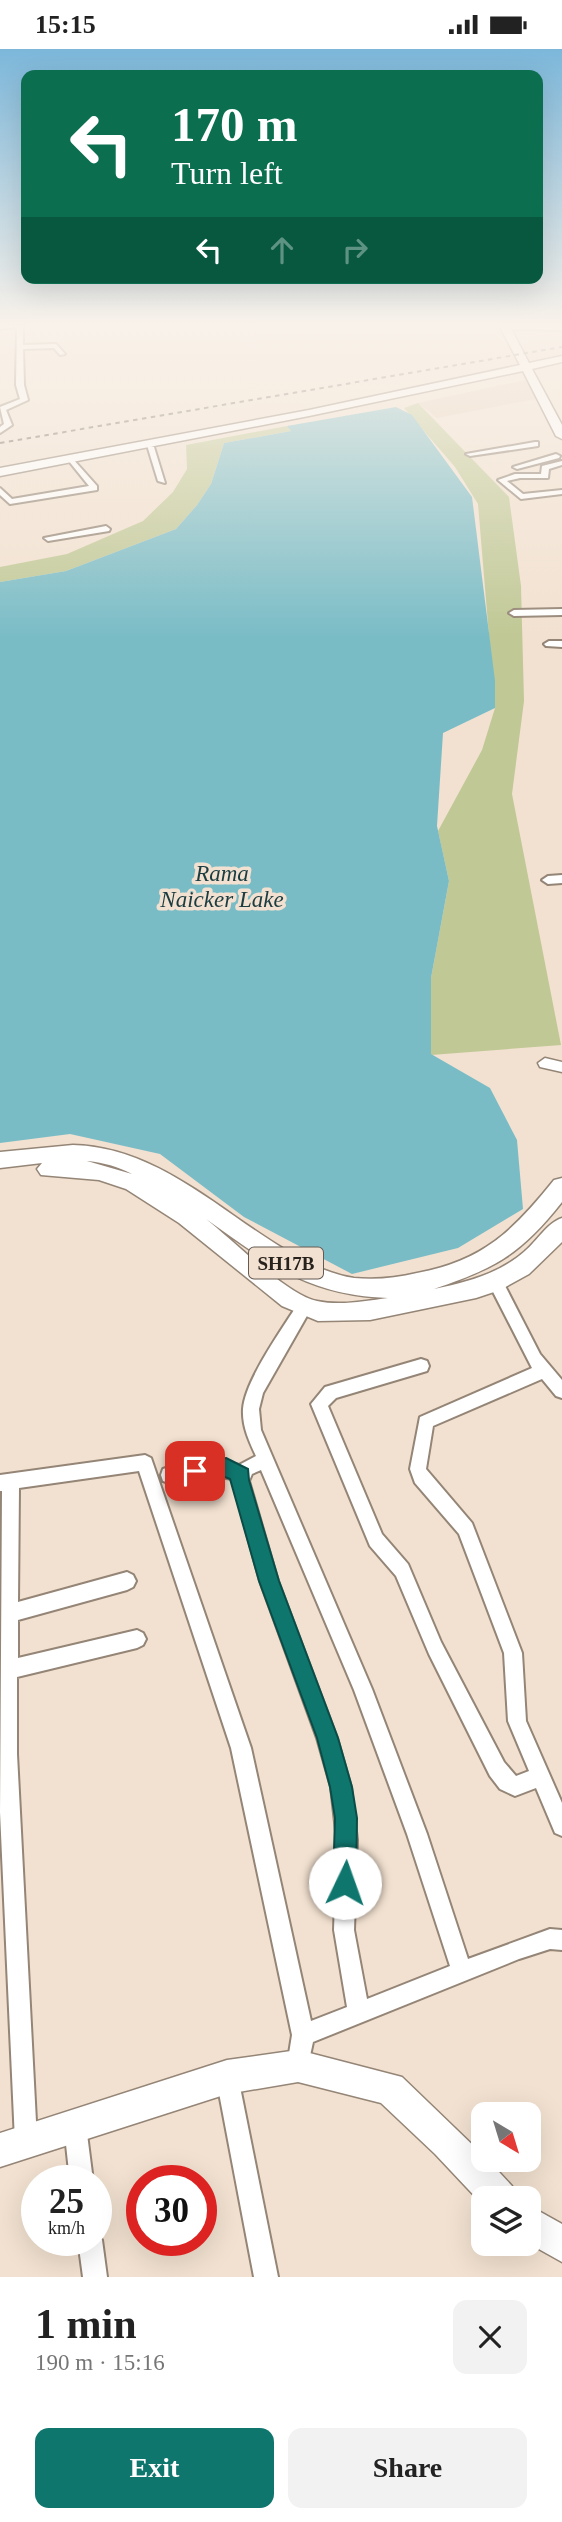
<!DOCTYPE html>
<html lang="en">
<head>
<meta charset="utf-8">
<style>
	:root { --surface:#fff; --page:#f2f2f2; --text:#222; --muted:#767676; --accent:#0f766e }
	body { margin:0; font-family:Georgia,serif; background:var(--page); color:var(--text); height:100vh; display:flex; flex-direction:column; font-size:26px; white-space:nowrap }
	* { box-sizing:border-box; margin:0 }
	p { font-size:23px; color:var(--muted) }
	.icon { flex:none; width:38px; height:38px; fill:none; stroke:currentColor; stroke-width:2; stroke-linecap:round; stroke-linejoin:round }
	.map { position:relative; height:2228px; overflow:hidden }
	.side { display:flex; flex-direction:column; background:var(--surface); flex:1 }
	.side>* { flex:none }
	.top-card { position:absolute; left:21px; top:21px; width:522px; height:214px; border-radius:14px; box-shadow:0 7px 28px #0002; background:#0b6e4f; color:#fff; overflow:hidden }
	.needle { width:46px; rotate:142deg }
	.fabs { position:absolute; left:471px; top:2053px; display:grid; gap:14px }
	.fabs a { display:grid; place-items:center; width:70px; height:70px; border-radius:14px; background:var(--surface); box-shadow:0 7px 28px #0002; font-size:35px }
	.speed { position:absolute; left:21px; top:2116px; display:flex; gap:14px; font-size:35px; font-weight:700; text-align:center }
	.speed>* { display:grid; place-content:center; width:91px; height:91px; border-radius:50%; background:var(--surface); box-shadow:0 7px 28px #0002; line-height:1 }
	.speed small { font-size:18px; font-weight:400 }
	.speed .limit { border:10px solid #d22; background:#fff; color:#111 }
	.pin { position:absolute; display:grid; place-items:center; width:60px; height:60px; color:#fff; margin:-30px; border-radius:14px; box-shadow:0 4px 10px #0006 }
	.me { position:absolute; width:77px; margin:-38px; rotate:3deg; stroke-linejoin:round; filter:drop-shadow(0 0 5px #0008) }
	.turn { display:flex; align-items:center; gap:24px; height:147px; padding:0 35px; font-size:32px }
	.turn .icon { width:91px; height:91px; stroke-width:2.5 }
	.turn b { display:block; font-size:49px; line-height:60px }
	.lanes { display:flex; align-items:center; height:66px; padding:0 35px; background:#0003; justify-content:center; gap:35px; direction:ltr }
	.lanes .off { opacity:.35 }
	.round { display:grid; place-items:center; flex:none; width:74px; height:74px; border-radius:14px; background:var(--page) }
	.overview { display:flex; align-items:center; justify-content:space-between; height:119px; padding:0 35px }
	h1 { font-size:42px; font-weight:700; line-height:52px }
	.primary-button { display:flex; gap:14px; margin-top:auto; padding:14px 35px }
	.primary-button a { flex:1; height:80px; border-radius:14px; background:var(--accent); color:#fff; font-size:28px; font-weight:700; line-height:80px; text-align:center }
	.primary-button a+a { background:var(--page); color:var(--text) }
	.status { display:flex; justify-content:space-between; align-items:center; height:49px; padding:0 35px; background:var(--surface); direction:ltr }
	.status svg { height:19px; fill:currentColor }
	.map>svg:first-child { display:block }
	.built { fill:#ead3be }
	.green { fill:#c0c895 }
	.water { fill:#7abcc6 }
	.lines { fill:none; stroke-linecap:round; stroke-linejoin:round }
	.minor-casing { stroke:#948576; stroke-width:4 }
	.tertiary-casing { stroke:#948576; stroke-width:3 }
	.primary-casing { stroke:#948576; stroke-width:3 }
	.minor { fill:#fff; fill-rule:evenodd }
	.tertiary { fill:#fff; fill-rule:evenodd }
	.primary { fill:#fff; fill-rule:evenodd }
	.rail { stroke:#796e64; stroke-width:2; stroke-dasharray:4.5 4.5; stroke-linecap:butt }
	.route { fill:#0f766e; stroke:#0a4d48; stroke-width:2 }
	.labels { text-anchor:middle; stroke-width:7; stroke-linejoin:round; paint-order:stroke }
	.shield { fill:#f2e1d0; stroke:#655b52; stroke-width:2 }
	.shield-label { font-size:19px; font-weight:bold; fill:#28221c }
	.water-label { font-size:23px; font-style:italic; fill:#1b3c40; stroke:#f2e1d0 }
</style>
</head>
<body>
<div class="status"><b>15:15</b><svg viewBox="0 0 49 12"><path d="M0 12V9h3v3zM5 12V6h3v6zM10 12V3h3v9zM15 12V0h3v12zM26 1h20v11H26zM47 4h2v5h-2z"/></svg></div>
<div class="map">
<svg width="562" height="2228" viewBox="0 0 562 2228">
	<rect width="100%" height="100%" fill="#f2e1d0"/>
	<!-- built -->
	<path class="built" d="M530 330 536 350 437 369 418 354Z"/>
	<!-- green -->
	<path class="green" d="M418 354 509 448 521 537 524 652 512 745 561 996 431 1006V929L449 832 438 782 482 701 495 659 478 455 455 418 404 359Z
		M287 377 291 382 224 394 211 435 197 456 176 480 66 522 0 533V518L67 505 143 472 173 443 187 420 186 396Z"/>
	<!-- water -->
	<path class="water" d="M396 358 412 366 472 448 495 632V659L443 684 437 777 449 832 431 929V1005L490 1039 517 1091 523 1160 458 1199 352 1225 244 1168 160 1105 70 1085 0 1094V533L66 522 176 480 197 456 211 435 224 394 291 382 287 377Z"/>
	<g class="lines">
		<!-- minor casing -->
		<g class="minor-casing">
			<path id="minor" d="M0 276H23V296L56 295 65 305 60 306 54 299 23 300 24 336 28 351 6 361 12 376 0 384V378L4 375 0 358 20 350 16 336 17 278 0 280Z
				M504 276 562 277V281L505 280 502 278Z
				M535 393H538V397L470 407 466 405Z
				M147 396 154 398 165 434 158 432Z
				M556 405 560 407 559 409 517 420 513 418Z
				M72 409 97 437V441L10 455 0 446V439L12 450 89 437 68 411Z
				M562 412V416L549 420 548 429H520L507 432 523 445 562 441V445L521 450 498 431 515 425H541L542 417Z
				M106 477 110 480 109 482 48 492 44 489Z
				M562 560V566L514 567 509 564 514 561Z
				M549 592H562V598L546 597 544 595Z
				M562 826V834L548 835 542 831 548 827Z
				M497 1229 502 1231 540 1305 562 1331V1349L556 1347 542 1330 433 1377 426 1420 472 1474 522 1604 526 1672 562 1754V1787L555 1784 536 1739 515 1747 500 1740 490 1727 429 1605 396 1527 370 1497 311 1355 325 1338 421 1310 427 1312 429 1317 427 1322 336 1349 328 1357 382 1485 408 1515 441 1593 504 1713 516 1727 529 1722 508 1672 504 1604 459 1485 415 1434 410 1420 420 1368 532 1319 489 1235 492 1231Z
				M304 1252 309 1253 312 1258 263 1344 259 1360 261 1381 372 1640 427 1785 468 1910 550 1880 562 1881V1901L550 1900 519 1910 313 1993 306 2025 298 2028 290 2025 287 2017 292 1986 231 1699 139 1422 19 1439 18 1553 127 1523 133 1526 136 1532 133 1538 127 1541 18 1571V1609L137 1581 143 1584 146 1590 143 1596 137 1599 17 1628V1705L37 2092 34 2100 26 2103 18 2100 15 2092 0 1763 2 1442H0V1426L145 1406 151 1409 251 1699 311 1972 347 1958 334 1881 337 1791 331 1738 317 1689 260 1532 232 1430 215 1427 169 1434 163 1432 161 1426 163 1420 169 1418 215 1411 239 1416 256 1407C249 1392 242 1377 243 1360 245 1331 283 1279 299 1253ZM261 1421 354 1641 407 1785 450 1917 367 1950 354 1881 357 1791 351 1738 337 1689 278 1532 249 1432 252 1425Z
				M227 2017 235 2020 238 2028 278 2228H254L216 2028 219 2020Z
				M75 2066 83 2069 86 2077 93 2132H70L64 2077 67 2069Z
				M96 2182 102 2191 107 2228H83L78 2191H96Z"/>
		</g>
		<!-- tertiary casing -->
		<g class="tertiary-casing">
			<path id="tertiary" d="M545 1009 562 1013V1023L540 1018 538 1014Z"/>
		</g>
		<!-- primary casing -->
		<g class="primary-casing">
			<path id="primary" d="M499 276H509L529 314 562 307V313L532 320 562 376V390L556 387 523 322 309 367 0 427V419L309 361 520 316Z
				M73 1096C153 1098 212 1155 276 1195 300 1210 326 1225 354 1229 376 1231 396 1229 417 1224 483 1212 514 1181 554 1131L562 1129V1153C521 1205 496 1219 434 1240 467 1233 499 1225 525 1202 537 1192 547 1174 562 1169V1193L529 1225 500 1241 476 1249 370 1271 318 1272 282 1257 179 1174 126 1140 99 1131 41 1126 37 1120 42 1114 0 1119V1103ZM87 1112H88C104 1114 117 1117 132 1125ZM206 1170C270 1215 307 1246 388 1249 365 1252 340 1257 317 1252 287 1246 233 1191 206 1170Z
				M298 2001 402 2028 483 2106V2110H487L512 2137 517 2149H483V2156L435 2105 381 2054 298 2033 227 2045 0 2118V2084L227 2011Z
				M528 2156 562 2175V2213L528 2194Z"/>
		</g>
		<!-- minor -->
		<use href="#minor" class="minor"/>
		<!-- tertiary -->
		<use href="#tertiary" class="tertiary"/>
		<!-- primary -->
		<use href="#primary" class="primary"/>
		<!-- rail -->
		<path class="rail" d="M0 394 562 298"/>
	</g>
	<!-- sky -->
	<linearGradient id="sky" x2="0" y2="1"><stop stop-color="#7cb7da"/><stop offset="0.47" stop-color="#f9f2ea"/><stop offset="1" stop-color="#f9f2ea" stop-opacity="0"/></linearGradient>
	<rect width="562" height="588" fill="url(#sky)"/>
	<!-- route -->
	<path class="route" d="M226 1409 248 1420 249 1431 279 1532 338 1689 352 1738 357 1769 356 1834 353 1843 345 1846 336 1843 333 1834 335 1769 330 1738 317 1689 259 1532 230 1430C217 1423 203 1434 189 1428L186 1422 189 1416Z"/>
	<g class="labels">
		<!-- shield labels -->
		<rect class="shield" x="249" y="1198.5" width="74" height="31" rx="5"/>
		<g class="shield-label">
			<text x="286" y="1221">SH17B</text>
		</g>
		<!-- water labels -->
		<g class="water-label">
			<text x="222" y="832">Rama<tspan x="222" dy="26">Naicker Lake</tspan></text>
		</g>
	</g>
</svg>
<div class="fabs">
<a><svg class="needle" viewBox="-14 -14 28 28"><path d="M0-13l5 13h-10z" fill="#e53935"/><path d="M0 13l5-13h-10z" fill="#767676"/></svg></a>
<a><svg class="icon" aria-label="layers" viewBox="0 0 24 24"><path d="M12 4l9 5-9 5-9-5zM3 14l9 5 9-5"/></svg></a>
</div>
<div class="speed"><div>25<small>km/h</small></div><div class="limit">30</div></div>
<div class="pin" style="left:195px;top:1422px;background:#d93025"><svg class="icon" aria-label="arrive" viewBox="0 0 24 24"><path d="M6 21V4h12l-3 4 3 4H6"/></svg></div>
<svg class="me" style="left:345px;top:1834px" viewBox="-20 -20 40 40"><circle r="19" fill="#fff"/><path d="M0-13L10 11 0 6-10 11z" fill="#0f766e"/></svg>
<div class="top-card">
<div class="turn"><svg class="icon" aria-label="left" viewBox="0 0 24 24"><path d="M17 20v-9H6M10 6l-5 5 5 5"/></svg><div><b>170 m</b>Turn left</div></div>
<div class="lanes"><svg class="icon" aria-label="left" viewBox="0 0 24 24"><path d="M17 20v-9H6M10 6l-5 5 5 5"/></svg><svg class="icon off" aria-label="ahead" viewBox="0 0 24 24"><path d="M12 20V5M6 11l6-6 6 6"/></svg><svg class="icon off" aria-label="right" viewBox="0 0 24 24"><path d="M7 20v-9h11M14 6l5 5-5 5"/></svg></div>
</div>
</div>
<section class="side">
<div class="overview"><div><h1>1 min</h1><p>190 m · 15:16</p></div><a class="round"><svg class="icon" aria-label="close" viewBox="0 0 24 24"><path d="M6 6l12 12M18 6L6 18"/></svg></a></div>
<div class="primary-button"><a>Exit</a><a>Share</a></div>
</section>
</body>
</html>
